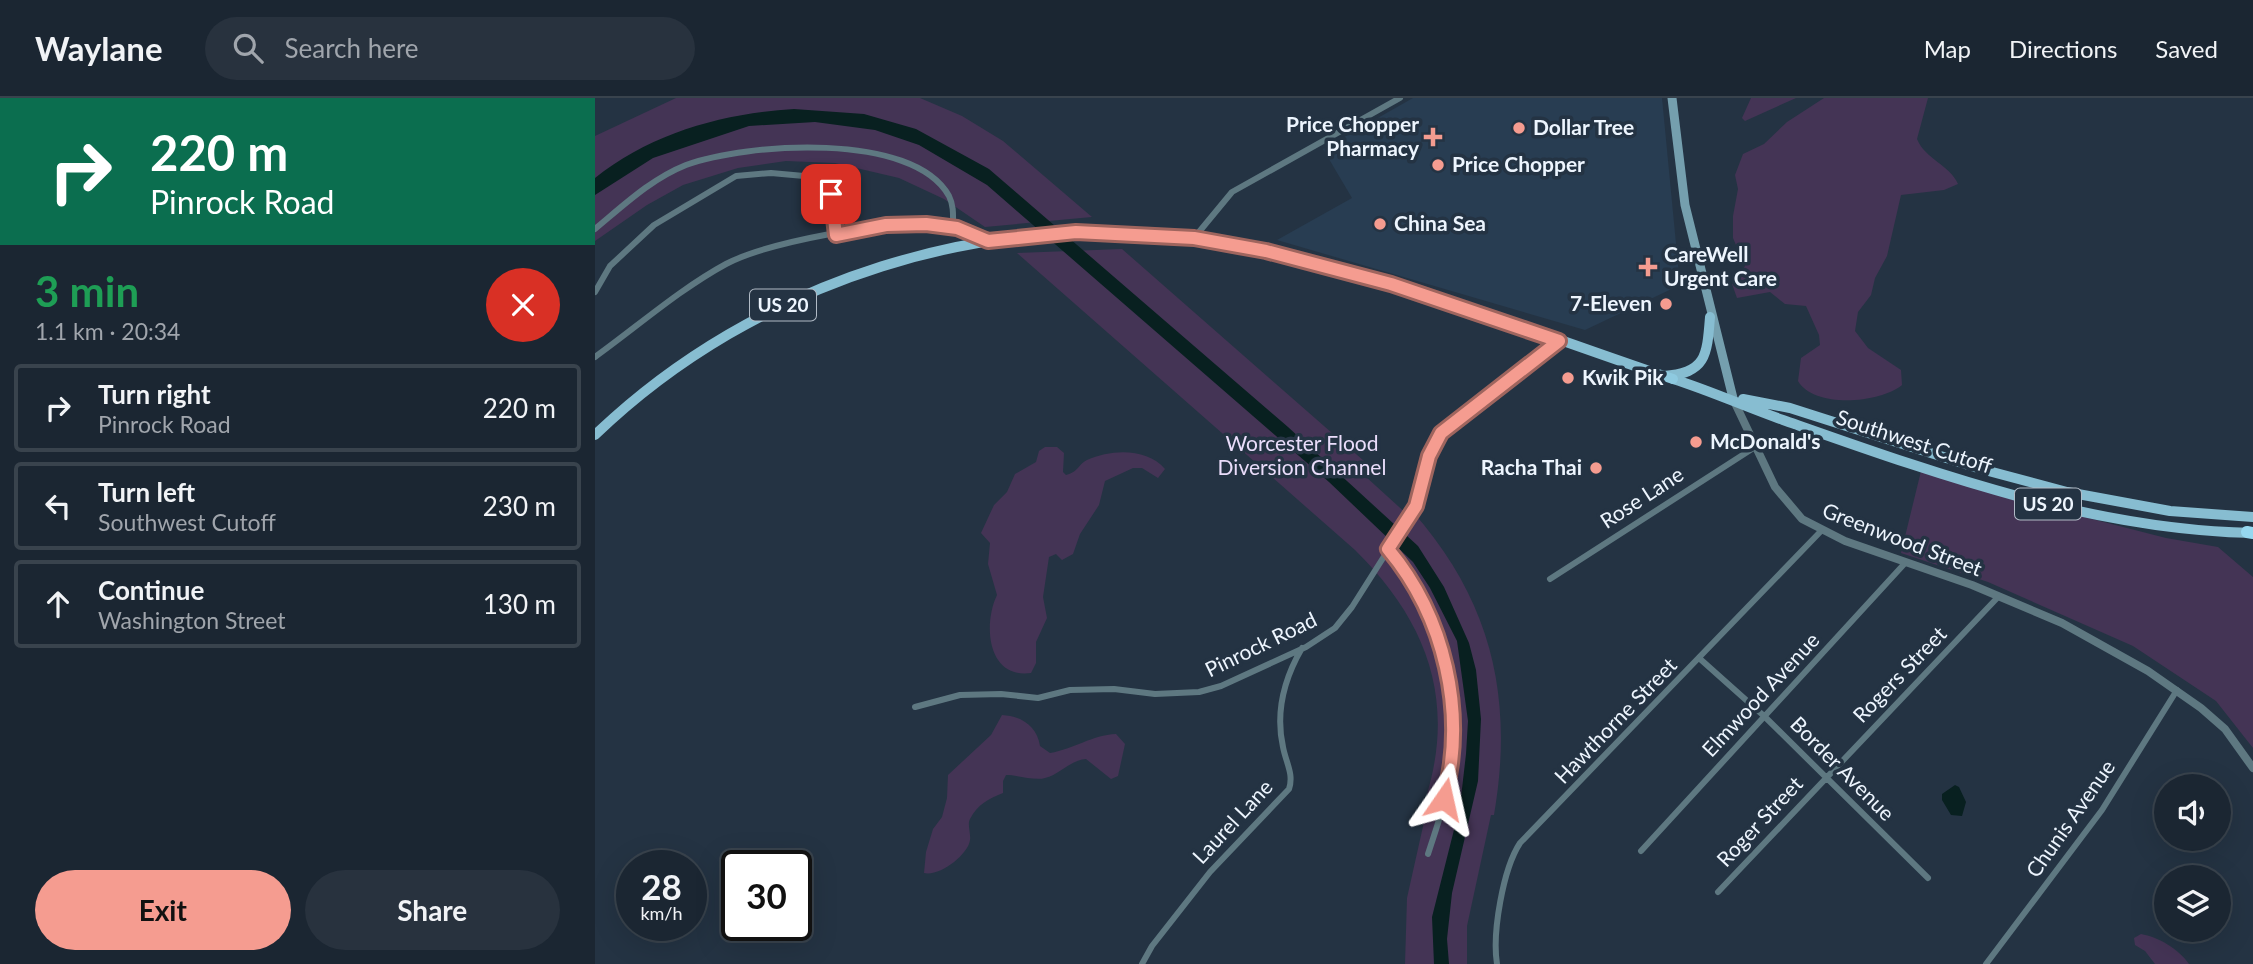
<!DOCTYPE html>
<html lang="en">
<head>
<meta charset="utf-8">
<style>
	:root { --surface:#1b2632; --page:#28323e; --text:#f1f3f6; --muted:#a0a5ac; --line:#39434d; --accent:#f59c90 }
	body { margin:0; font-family:Lato,sans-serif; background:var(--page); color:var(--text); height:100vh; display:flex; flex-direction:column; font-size:26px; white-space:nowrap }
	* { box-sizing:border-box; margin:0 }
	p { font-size:23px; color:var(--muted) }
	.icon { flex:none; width:38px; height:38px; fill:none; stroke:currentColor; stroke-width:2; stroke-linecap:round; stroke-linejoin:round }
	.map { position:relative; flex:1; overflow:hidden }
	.panel { display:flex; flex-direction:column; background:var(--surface); width:595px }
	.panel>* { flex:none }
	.guide { background:#0b6e4f; color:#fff; overflow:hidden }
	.controls { position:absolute; left:1559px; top:676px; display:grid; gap:14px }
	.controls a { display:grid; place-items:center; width:77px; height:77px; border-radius:50%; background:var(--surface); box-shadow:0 7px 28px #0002,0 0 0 2px var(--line); font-size:35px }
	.speed { position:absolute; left:21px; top:752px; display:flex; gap:14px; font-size:35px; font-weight:700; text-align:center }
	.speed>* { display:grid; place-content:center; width:91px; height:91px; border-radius:50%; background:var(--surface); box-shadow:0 7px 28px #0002,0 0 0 2px var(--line); line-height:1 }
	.speed small { font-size:18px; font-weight:400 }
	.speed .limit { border:4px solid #111; border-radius:10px; background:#fff; color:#111 }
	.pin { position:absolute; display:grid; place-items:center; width:60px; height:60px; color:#fff; margin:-30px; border-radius:14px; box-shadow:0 4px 10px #0006 }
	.me { position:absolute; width:77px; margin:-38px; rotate:11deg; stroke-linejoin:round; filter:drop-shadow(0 0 5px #0008) }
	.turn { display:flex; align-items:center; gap:24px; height:147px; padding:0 35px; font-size:32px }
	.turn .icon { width:91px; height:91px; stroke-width:2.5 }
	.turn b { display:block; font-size:49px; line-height:60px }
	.round { display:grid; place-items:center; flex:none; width:74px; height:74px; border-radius:37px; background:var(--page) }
	.overview { display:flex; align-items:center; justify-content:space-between; height:119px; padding:0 35px }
	h1 { font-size:42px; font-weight:700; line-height:52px; color:#1e9e55 }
	.button { display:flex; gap:14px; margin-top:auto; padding:14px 35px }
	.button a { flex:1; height:80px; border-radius:42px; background:var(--accent); color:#111; font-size:28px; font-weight:700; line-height:80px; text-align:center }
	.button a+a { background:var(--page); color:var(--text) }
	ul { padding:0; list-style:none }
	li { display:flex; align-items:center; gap:21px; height:88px; margin:0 14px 10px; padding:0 21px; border:4px solid var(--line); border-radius:7px }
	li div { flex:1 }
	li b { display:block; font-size:26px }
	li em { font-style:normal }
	header { display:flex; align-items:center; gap:42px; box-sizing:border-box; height:98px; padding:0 35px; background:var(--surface); border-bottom:2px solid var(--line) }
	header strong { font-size:33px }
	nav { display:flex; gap:38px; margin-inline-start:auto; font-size:24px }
	.search { width:490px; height:63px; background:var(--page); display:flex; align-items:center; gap:18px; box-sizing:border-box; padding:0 24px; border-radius:38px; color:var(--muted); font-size:26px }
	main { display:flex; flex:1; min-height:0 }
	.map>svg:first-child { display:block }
	.built { fill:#283d52 }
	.green { fill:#443455 }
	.water { fill:#082020 }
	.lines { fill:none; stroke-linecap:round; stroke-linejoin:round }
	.minor { stroke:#5e7881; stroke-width:6 }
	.tertiary { stroke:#5e7881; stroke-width:8 }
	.secondary { stroke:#759fae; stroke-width:9 }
	.primary { stroke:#87bdd1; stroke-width:10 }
	.trunk { stroke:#8ecae0; stroke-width:10 }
	.motorway { stroke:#96d8f0; stroke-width:12 }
	.route-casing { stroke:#9f655e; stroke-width:18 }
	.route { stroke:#f59c90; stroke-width:12 }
	.poi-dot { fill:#f59c90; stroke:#243343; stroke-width:2.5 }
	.labels { text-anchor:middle; stroke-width:7; stroke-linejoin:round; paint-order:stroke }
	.shield { fill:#243343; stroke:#b1bbc6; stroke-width:2 }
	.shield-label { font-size:19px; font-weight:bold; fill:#edf5fe }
	.poi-label { font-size:21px; font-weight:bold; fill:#edf5fe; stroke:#243343; text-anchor:start }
	.street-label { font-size:21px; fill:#edf5fe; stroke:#243343 }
	.park-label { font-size:21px; fill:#eaddfb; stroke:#243343 }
</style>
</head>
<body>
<header>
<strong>Waylane</strong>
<div class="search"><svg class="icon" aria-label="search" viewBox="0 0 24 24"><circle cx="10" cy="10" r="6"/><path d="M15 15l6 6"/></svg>Search here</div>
<nav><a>Map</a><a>Directions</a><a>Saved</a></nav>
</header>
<main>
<section class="panel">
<div class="guide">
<div class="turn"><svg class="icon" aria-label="right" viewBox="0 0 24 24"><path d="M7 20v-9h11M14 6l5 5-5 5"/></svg><div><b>220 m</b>Pinrock Road</div></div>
</div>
<div class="overview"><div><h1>3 min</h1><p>1.1 km · 20:34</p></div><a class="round" style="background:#d93025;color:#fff"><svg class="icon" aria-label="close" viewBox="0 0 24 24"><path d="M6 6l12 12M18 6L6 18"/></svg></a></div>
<ul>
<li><svg class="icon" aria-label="right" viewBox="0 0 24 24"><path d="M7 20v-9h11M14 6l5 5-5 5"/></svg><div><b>Turn right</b><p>Pinrock Road</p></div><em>220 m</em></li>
<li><svg class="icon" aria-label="left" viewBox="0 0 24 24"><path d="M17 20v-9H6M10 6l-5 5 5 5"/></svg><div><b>Turn left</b><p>Southwest Cutoff</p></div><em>230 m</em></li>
<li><svg class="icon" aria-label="ahead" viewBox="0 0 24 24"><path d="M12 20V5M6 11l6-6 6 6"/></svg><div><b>Continue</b><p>Washington Street</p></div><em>130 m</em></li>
</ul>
<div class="button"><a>Exit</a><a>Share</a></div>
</section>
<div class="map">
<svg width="1658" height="866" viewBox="0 0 1658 866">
	<rect width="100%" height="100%" fill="#243343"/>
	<!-- built -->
	<path class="built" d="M818 0H1067L1085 187 990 232 682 142 757 100 728 51Z"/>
	<!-- green -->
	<path class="green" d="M81 0H325L367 18 408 43 497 119 390 129 349 101 304 80 240 65 191 63 143 70 88 87 52 107 0 143V38Z
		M1156 0H1201L1150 23 1147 20Z
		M1229 0H1333L1322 41C1330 61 1355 67 1363 86L1349 92 1306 97 1292 158 1280 180 1276 197 1263 214 1260 233 1273 250 1306 272 1307 287C1286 305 1219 311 1203 283L1206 260 1225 247 1224 237 1211 208 1190 206 1175 194 1142 200 1137 186 1150 168 1138 140V118L1143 91 1140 77 1148 56 1169 46 1192 24Z
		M527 151 777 370 770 378 814 418 818 414C897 504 919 600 899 717H896L872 828V866H810L812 800 835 697 832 696C861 599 830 521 760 452L422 155Z
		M450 349H462L469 355 468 374 471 377C485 373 482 367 492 362 517 351 552 350 570 371L563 380 547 370H538L510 383 504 407 485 436 478 456 467 462 461 456 454 459 448 499 452 520 441 544V565L436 575C392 581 388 526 402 497L393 466 395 445 386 435 399 407 412 394 420 376 441 364 444 353Z
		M1327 369 1411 399 1571 440 1623 449 1658 479V650L1621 603 1538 548 1393 484 1306 455Z
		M407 617C426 618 442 628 445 648L455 655C479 651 497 637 521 636L530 646 523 678 516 681 491 661C475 662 466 676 450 680 440 683 423 677 411 677L408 683V695C393 701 383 706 375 721 372 726 376 736 375 742 373 757 344 779 329 775L331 754 338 731 347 719 352 700 353 677 396 637Z
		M1546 836C1563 839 1584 851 1594 866H1560L1550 853 1540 847 1539 840Z"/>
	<!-- water -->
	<path class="water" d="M199 11 269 16 321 31 394 71 693 329 823 448 849 489 874 545 881 572 886 621 883 683 857 795 852 841 854 866H839L837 819 865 708 871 656 873 623 862 543 835 490 818 464 734 384 392 87 324 47 280 32 220 24 154 28 58 60 0 97V80C56 35 129 15 199 11Z
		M1360 687 1364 689 1371 704 1367 718 1356 717 1347 702V696Z"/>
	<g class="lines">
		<!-- minor -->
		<path class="minor" d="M0 131C29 107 56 81 91 67 151 45 318 33 354 98 359 108 358 118 358 129
			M599 140 637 94 805 0
			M0 194 15 168 59 127 141 78 176 75 220 79 230 86 236 96 241 137
			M0 259C43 228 85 191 131 166 173 144 293 122 340 126 359 128 374 135 391 142
			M793 451C846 513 866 597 855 678 851 704 841 731 833 756
			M955 481 1160 349
			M1104 560 1169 618 1333 780
			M320 609 365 597 406 596 443 600 475 592 519 591 560 596 604 594 626 588 711 549 740 530 757 509 821 408 834 358 846 335 964 243
			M1046 753 1311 464
			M1123 794 1404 498
			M547 866 557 848 615 774 694 691C699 676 691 665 688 649 680 613 689 581 707 550
			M902 866C897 835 908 771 925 745L1227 432
			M1391 866 1507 712 1582 592"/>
		<!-- tertiary -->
		<path class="tertiary" d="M1139 303 1180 389 1207 421 1250 443 1377 487 1467 525 1553 573 1606 610 1630 631 1658 670"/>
		<!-- secondary -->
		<path class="secondary" d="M1077 0 1090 107 1138 300"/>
		<!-- primary -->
		<path class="primary" d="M1078 281C1116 293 1151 309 1188 322 1339 375 1496 432 1658 435
			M1148 301 1195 310 1386 371 1472 394 1575 413 1658 419
			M0 337C161 182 398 107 618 143 773 168 921 228 1069 278 1111 275 1112 258 1115 219"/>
		<!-- trunk -->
		<path class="trunk" d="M1069 278 1078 281"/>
		<!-- motorway -->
		<path class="motorway" d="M1652 434 1658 435"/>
	</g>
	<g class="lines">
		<!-- route casing -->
		<g class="route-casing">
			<path id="route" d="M236 96 241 137 291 127 331 126 362 130 393 143 481 134 599 140 671 153 796 186 964 243 846 335 834 358 821 408 793 451C850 519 872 615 849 701"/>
		</g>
		<!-- route -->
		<use href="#route" class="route"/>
	</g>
	<!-- markers -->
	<g class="poi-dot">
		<circle cx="924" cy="30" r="7"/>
		<path d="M834.5 28.5h7v7h7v7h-7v7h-7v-7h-7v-7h7z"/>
		<circle cx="843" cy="67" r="7"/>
		<circle cx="785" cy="126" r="7"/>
		<path d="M1049.5 158.5h7v7h7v7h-7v7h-7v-7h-7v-7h7z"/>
		<circle cx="1071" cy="206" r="7"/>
		<circle cx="973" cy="280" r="7"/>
		<circle cx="1101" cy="344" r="7"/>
		<circle cx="1001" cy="370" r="7"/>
	</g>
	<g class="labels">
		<!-- shield labels -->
		<g class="shield">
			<rect x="155" y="191.5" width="66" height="31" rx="5"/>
			<rect x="1420" y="390.5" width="66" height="31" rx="5"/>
		</g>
		<g class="shield-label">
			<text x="188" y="214">US 20</text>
			<text x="1453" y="413">US 20</text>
		</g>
		<!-- poi labels -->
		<g class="poi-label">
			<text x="824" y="34" text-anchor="end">Price Chopper<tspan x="824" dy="24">Pharmacy</tspan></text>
			<text x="938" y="37">Dollar Tree</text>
			<text x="857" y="74">Price Chopper</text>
			<text x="799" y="133">China Sea</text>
			<text x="1069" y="164">CareWell<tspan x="1069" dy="24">Urgent Care</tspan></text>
			<text x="1057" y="213" text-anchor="end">7-Eleven</text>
			<text x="987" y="287">Kwik Pik</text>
			<text x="1115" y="351">McDonald's</text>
			<text x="987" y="377" text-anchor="end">Racha Thai</text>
		</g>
		<!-- street labels -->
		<g class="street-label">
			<text transform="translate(1319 344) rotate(18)" y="7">Southwest Cutoff</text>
			<text transform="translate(1047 400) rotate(-33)" y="7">Rose Lane</text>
			<text transform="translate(1307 442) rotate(21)" y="7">Greenwood Street</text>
			<text transform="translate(666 547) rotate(-26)" y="7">Pinrock Road</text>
			<text transform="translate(1305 577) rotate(-46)" y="7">Rogers Street</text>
			<text transform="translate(1166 597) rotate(-47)" y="7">Elmwood Avenue</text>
			<text transform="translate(1021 623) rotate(-46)" y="7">Hawthorne Street</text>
			<text transform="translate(1247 671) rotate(45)" y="7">Border Avenue</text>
			<text transform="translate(1476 721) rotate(-55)" y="7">Chunis Avenue</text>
			<text transform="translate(638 724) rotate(-47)" y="7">Laurel Lane</text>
			<text transform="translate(1165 724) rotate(-47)" y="7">Roger Street</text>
		</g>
		<!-- park labels -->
		<g class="park-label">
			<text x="707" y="353">Worcester Flood<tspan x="707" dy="24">Diversion Channel</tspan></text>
		</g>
	</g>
</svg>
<div class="controls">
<a><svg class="icon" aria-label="sound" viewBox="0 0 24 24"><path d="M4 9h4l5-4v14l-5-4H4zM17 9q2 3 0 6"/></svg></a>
<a><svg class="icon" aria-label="layers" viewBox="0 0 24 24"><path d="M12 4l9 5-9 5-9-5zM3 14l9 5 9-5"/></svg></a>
</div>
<div class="speed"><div>28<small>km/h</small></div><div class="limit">30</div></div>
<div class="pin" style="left:236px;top:96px;background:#d93025"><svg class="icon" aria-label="arrive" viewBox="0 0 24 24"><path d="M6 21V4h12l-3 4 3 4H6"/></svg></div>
<svg class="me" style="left:849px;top:701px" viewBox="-20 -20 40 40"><path d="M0-17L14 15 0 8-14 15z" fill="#f59c90" stroke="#fff" stroke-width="4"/></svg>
</div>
</main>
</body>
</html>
